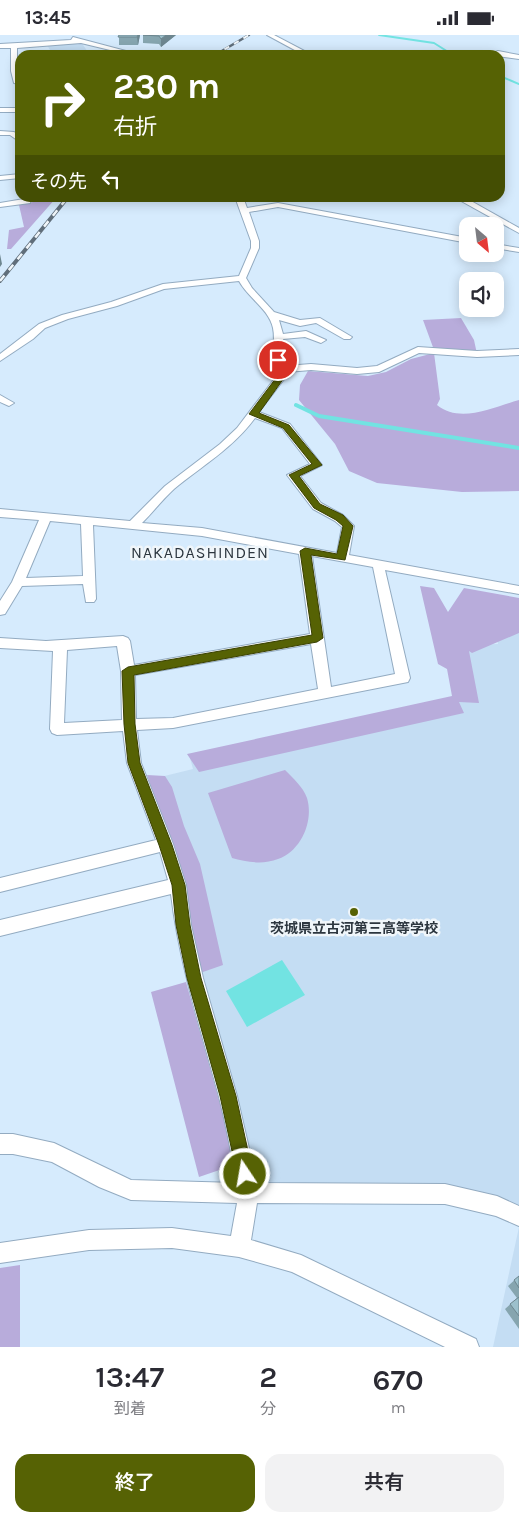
<!DOCTYPE html>
<html lang="ja">
<head>
<meta charset="utf-8">
<style>
	:root { --surface:#fff; --page:#f2f2f3; --text:#2b2b33; --muted:#7c7c81; --accent:#566204 }
	body { margin:0; font-family:Karla,"Noto Sans JP",sans-serif; background:var(--page); color:var(--text); height:100vh; display:flex; flex-direction:column; font-size:19px; white-space:nowrap }
	* { box-sizing:border-box; margin:0 }
	p { font-size:16px; color:var(--muted) }
	.icon { flex:none; width:28px; height:28px; fill:none; stroke:currentColor; stroke-width:2; stroke-linecap:round; stroke-linejoin:round }
	.map { position:relative; height:1312px; overflow:hidden }
	.side { display:flex; flex-direction:column; background:var(--surface); flex:1 }
	.side>* { flex:none }
	.guide { position:absolute; left:15px; top:15px; width:490px; height:152px; border-radius:15px; box-shadow:0 2px 12px #0003; background:#566204; color:#fff; overflow:hidden }
	.needle { width:32px; rotate:152deg }
	.fabs { position:absolute; left:459px; top:182px; display:grid; gap:10px }
	.fabs a { display:grid; place-items:center; width:45px; height:45px; border-radius:10px; background:var(--surface); box-shadow:0 2px 12px #0003; font-size:25px }
	.pin { position:absolute; display:grid; place-items:center; width:42px; height:42px; color:#fff; margin:-21px; border:2px solid #fff; border-radius:50%; box-shadow:0 1px 5px #0007 }
	.me { position:absolute; width:55px; margin:-28px; rotate:348deg; stroke-linejoin:round; filter:drop-shadow(0 0 4px #0008) }
	.turn { display:flex; align-items:center; gap:18px; height:105px; padding:0 15px; font-size:22px }
	.turn .icon { width:65px; height:65px; stroke-width:2.5 }
	.turn b { display:block; font-size:35px; line-height:42px }
	.then { display:flex; align-items:center; height:48px; padding:0 15px; background:#0003; gap:10px; font-size:19px }
	.eta { display:flex; justify-content:space-evenly; align-items:center; height:85px; text-align:center }
	.eta b { font-size:30px; font-weight:600; line-height:35px }
	.cta { display:flex; gap:10px; margin-top:auto; padding:10px 15px }
	.cta a { flex:1; height:58px; border-radius:15px; background:var(--accent); color:#fff; font-size:20px; font-weight:600; line-height:58px; text-align:center }
	.cta a+a { background:var(--page); color:var(--text) }
	.status { display:flex; justify-content:space-between; align-items:center; height:35px; padding:0 25px; background:var(--surface); direction:ltr }
	.status svg { height:14px; fill:currentColor }
	.map>svg:first-child { display:block }
	.built { fill:#c4ddf3 }
	.green { fill:#b8acdb }
	.water { fill:#72e3e2 }
	.lines { fill:none; stroke-linecap:round; stroke-linejoin:round }
	.stream-far1 { stroke:#72e3e2; stroke-width:2 }
	.stream { stroke:#72e3e2; stroke-width:4 }
	.minor-casing { stroke:#93abc1; stroke-width:2 }
	.minor { fill:#fff; fill-rule:evenodd }
	.rail-far1-casing { stroke:#606e7a; stroke-width:2.5 }
	.rail-casing { stroke:#606e7a; stroke-width:4 }
	.rail-far1 { stroke:#f0f6fa; stroke-width:2; stroke-dasharray:5.5; stroke-linecap:butt }
	.rail { stroke:#f0f6fa; stroke-width:2.5; stroke-dasharray:7; stroke-linecap:butt }
	.wall { fill:#86a5af }
	.shaded-wall { fill:#6d868f }
	.building { fill:#9cc0cc; stroke:#6d868f }
	.route { fill:#566204; stroke:#384003 }
	.poi-dot { fill:#566204; stroke:#f0f6fa; stroke-width:2 }
	.labels { text-anchor:middle; stroke-width:5; stroke-linejoin:round; paint-order:stroke }
	.poi-label { font-size:14px; font-weight:bold; fill:#2c363f; stroke:#f0f6fa }
	.quarter-label { font-size:16px; letter-spacing:1px; fill:#2c363f; stroke:#f0f6fa }
</style>
</head>
<body>
<div class="status"><b>13:45</b><svg viewBox="0 0 49 12"><path d="M0 12V9h3v3zM5 12V6h3v6zM10 12V3h3v9zM15 12V0h3v12zM26 1h20v11H26zM47 4h2v5h-2z"/></svg></div>
<div class="map">
<svg width="519" height="1312" viewBox="0 0 519 1312">
	<rect width="100%" height="100%" fill="#d6ebfd"/>
	<!-- built -->
	<path class="built" d="M81 7 90 20H53L47 10Z
		M519 597V1171L254 1149 251 1122 200 938 182 836 148 745 193 734 190 723 468 664 466 610 498 609 496 599Z
		M519 1192V1312H493Z"/>
	<!-- green -->
	<path class="green" d="M34 163H56L11 214H7L9 195 24 192 19 170 33 167Z
		M461 283 474 305 477 319 434 315 423 285Z
		M434 318 440 364 437 370C460 389 494 372 519 365V456L462 457 377 448 349 436 335 409 299 365 300 350 308 336 368 341 386 337 411 324Z
		M420 551 434 553 448 577 464 553 519 563V598L472 618 469 616 479 668 459 667 464 678 199 737 187 719 452 661 447 634 438 629Z
		M285 735C293 743 303 752 307 763 314 786 301 816 278 824 263 830 246 827 232 823L208 758Z
		M147 740 165 741 172 752 184 791 200 829 223 930 200 938 191 895 187 859Z
		M186 947 237 1129 199 1142 151 957Z
		M20 1230V1312H0V1233Z"/>
	<!-- water -->
	<path class="water" d="M282 925 305 960 247 992 226 956Z"/>
	<g class="lines">
		<!-- stream-far1 -->
		<path class="stream-far1" d="M379 0 434 8 453 20
			M500 41 519 49"/>
		<!-- stream -->
		<path class="stream" d="M296 370 319 381 519 413"/>
		<!-- minor casing -->
		<g class="minor-casing">
			<path id="minor" d="M267 0H274L312 20H304Z
				M73 2 141 20H131L81 8 17 13V34L20 33V37H17L20 49 14 48 11 36V13H0V9L71 5Z
				M498 16 519 20V24L488 20Z
				M0 73H20V77H0Z
				M0 96 14 97 20 101V107L10 100H0Z
				M20 139V143L0 145V141Z
				M24 162H32L30 168 0 172V168L24 164Z
				M235 162H243L247 173 278 168 468 203V208L278 172 249 177 259 206V213L246 243 252 253 274 277 300 285 320 283 352 302 350 304H344L316 288 300 291 279 285 283 299 306 296 326 305 321 308 305 302 283 304V322L286 331 311 329 357 333 377 331 418 312 477 316 519 314V320L477 322 419 318 379 337 357 339 311 335 287 337 285 343 259 377 290 389 322 430 300 441 321 468 343 480 354 491 349 520 519 551V559L385 535 410 643 408 647 173 693 137 695 141 728 173 809 186 850 191 890 203 943 237 1061 257 1148 445 1149 497 1161 519 1171V1191L496 1181 445 1169 257 1168 251 1205 301 1220 476 1304 479 1312H445L292 1237 239 1222 172 1213 89 1215 0 1228V1208L89 1195 172 1193 231 1201 237 1168 131 1165 99 1152 52 1127 13 1119H0V1099H13L54 1108 131 1145 237 1148C231 1118 226 1088 218 1058 200 992 179 927 171 859L0 901V885L168 845 160 817 0 857V843L156 805 127 728 123 696 57 700 52 698 50 694 53 616 0 613V603L46 606 123 601 128 603 130 606 134 630 310 599 299 519 202 501 93 490 96 564 94 567H86L83 549 22 551 5 579 0 580V566L12 547 39 485 0 482V474L130 486 165 451 220 409 237 393 275 343C278 333 275 330 274 320 273 311 275 302 273 293 269 274 248 263 239 246L164 254 117 271 68 284 45 293 33 304 0 326V319L39 289 62 280 111 267 163 249 239 241 251 213V206ZM255 383 282 393 310 429 287 440 313 474 335 486 342 492 337 518 202 493 142 488C153 477 163 464 174 454 202 431 233 413 255 383ZM50 486 81 489 83 541 26 543ZM312 521 373 532 395 639 331 652ZM311 609 318 654 173 683 136 684 135 640ZM117 611 121 636 122 685 64 688 67 615Z
				M454 162H464L519 193V198Z
				M495 209 519 213V217L495 213Z
				M0 360 14 368 9 371 0 367Z"/>
		</g>
		<!-- minor -->
		<use href="#minor" class="minor"/>
		<!-- rail-far1 casing -->
		<g class="rail-far1-casing">
			<path id="rail-far1" d="M215 20 249 0"/>
		</g>
		<!-- rail casing -->
		<g class="rail-casing">
			<path id="rail" d="M0 246 68 162"/>
		</g>
		<!-- rail-far1 -->
		<use href="#rail-far1" class="rail-far1"/>
		<!-- rail -->
		<use href="#rail" class="rail"/>
	</g>
	<!-- wall -->
	<path class="wall" d="M119 0H140L138 10H119Z
		M143 0H176L161 12 159 9 143 8Z
		M519 1241V1294L505 1274 517 1263 508 1251Z"/>
	<!-- shaded-wall -->
	<path class="shaded-wall" d="M138 0H140L138 10 137 2Z
		M166 0H176L161 12V4Z
		M0 219 2 229 0 232Z"/>
	<!-- building -->
	<path class="building" d="M119 0H138L137 2H118Z
		M143 0H166L161 4 159 1Z
		M519 1241V1253L514 1245Z
		M519 1262V1281L510 1269Z"/>
	<!-- route -->
	<path class="route" d="M275 323H280L287 334 284 343 259 378 289 390 322 430 299 441 320 469 343 480 353 491 345 525 311 520 323 603 317 607 134 640 135 689 140 728 172 810 185 850 190 890 201 943 236 1061 253 1139 251 1144 245 1147 239 1144 237 1139 220 1061 187 943 176 890 172 850 159 810 128 728 124 689 122 636 128 632 312 600 300 516 305 513 337 519 343 491 336 485 314 473 289 440 312 429 283 393 249 379 276 343 279 334 274 325Z"/>
	<!-- markers -->
	<circle class="poi-dot" cx="354" cy="877" r="5"/>
	<g class="labels">
		<!-- poi labels -->
		<g class="poi-label">
			<text x="354" y="898">茨城県立古河第三高等学校</text>
		</g>
		<!-- quarter labels -->
		<g class="quarter-label">
			<text x="200" y="523">NAKADASHINDEN</text>
		</g>
	</g>
</svg>
<div class="fabs">
<a><svg class="needle" viewBox="-14 -14 28 28"><path d="M0-13l5 13h-10z" fill="#e53935"/><path d="M0 13l5-13h-10z" fill="#7c7c81"/></svg></a>
<a><svg class="icon" aria-label="sound" viewBox="0 0 24 24"><path d="M4 9h4l5-4v14l-5-4H4zM17 9q2 3 0 6"/></svg></a>
</div>
<div class="pin" style="left:278px;top:325px;background:#d93025"><svg class="icon" aria-label="arrive" viewBox="0 0 24 24"><path d="M6 21V4h12l-3 4 3 4H6"/></svg></div>
<svg class="me" style="left:245px;top:1139px" viewBox="-20 -20 40 40"><circle r="17" fill="#566204" stroke="#fff" stroke-width="3"/><path d="M0-11L8 9 0 5-8 9z" fill="#fff"/></svg>
<div class="guide">
<div class="turn"><svg class="icon" aria-label="right" viewBox="0 0 24 24"><path d="M7 20v-9h11M14 6l5 5-5 5"/></svg><div><b>230 m</b>右折</div></div>
<div class="then">その先<svg class="icon" aria-label="left" viewBox="0 0 24 24"><path d="M17 20v-9H6M10 6l-5 5 5 5"/></svg></div>
</div>
</div>
<section class="side">
<div class="eta">
<div><b>13:47</b><p>到着</p></div>
<div><b>2</b><p>分</p></div>
<div><b>670</b><p>m</p></div>
</div>
<div class="cta"><a>終了</a><a>共有</a></div>
</section>
</body>
</html>
